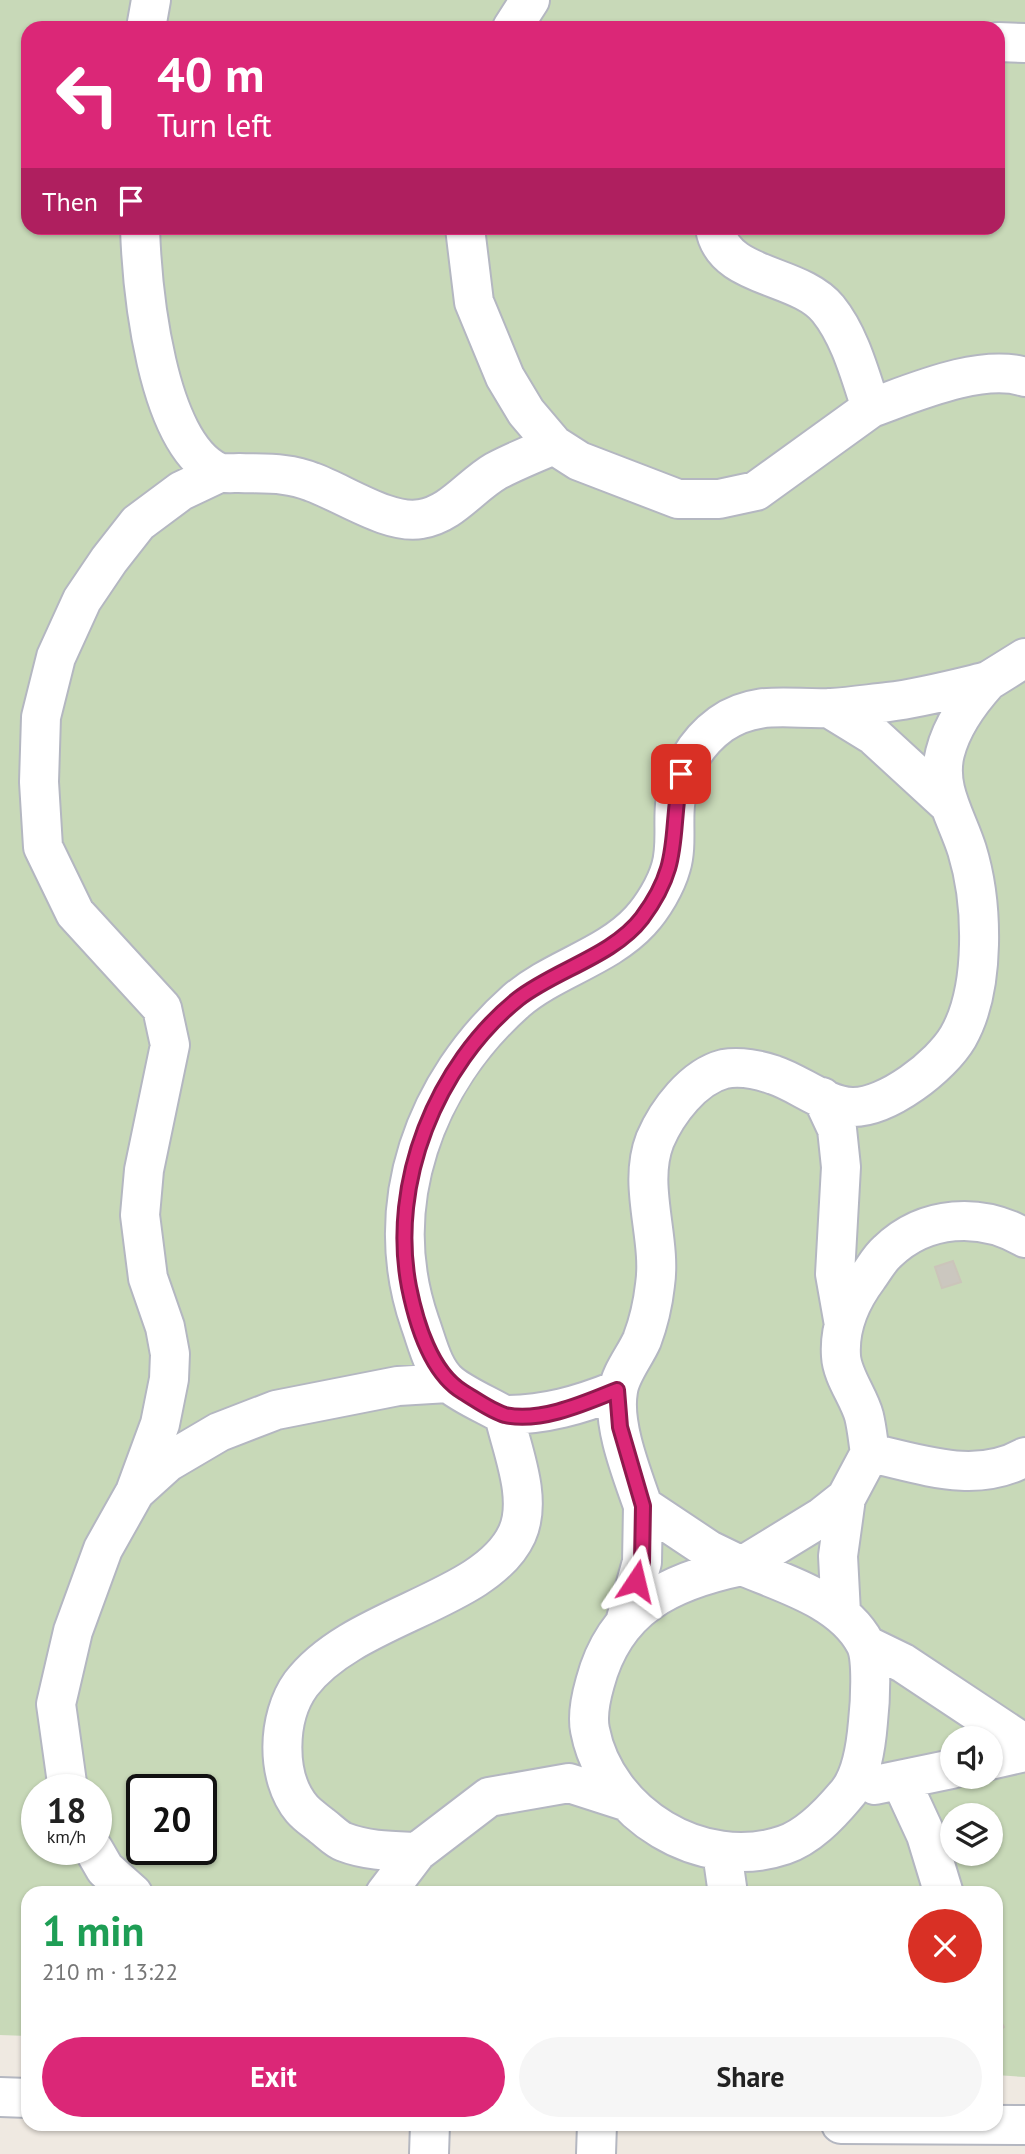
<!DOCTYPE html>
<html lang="en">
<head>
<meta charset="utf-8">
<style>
	:root { --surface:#fff; --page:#f6f6f6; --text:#222; --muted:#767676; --accent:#db2777 }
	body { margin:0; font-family:"PT Sans",sans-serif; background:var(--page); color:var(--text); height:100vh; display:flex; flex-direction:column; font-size:26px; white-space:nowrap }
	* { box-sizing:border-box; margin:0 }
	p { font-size:23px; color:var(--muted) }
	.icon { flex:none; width:38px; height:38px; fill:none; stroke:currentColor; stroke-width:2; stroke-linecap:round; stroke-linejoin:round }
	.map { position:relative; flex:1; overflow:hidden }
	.drawer { position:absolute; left:21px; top:1886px; width:982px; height:245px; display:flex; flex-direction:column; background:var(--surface); border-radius:21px; box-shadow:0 2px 5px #0004 }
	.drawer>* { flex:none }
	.guide { position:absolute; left:21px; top:21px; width:984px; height:214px; border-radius:21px; box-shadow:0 2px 5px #0004; background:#db2777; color:#fff; overflow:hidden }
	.buttons { position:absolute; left:940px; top:1726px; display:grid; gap:14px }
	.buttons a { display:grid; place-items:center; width:63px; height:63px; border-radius:50%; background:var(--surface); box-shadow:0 2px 5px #0004; font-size:35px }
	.speed { position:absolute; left:21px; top:1774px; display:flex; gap:14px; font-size:35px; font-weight:700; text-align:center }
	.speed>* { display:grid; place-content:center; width:91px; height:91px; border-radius:50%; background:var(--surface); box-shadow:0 2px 5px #0004; line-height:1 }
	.speed small { font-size:18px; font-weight:400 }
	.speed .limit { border:4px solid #111; border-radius:10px; background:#fff; color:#111 }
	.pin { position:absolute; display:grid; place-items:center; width:60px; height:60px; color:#fff; margin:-30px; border-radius:14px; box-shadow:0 4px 10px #0006 }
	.me { position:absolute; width:77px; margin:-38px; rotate:10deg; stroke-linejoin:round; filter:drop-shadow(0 0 5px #0008) }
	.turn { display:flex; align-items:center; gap:24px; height:147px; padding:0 21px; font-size:32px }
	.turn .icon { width:91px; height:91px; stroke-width:2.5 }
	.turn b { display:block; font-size:49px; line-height:60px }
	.then { display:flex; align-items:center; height:66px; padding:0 21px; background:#0003; gap:14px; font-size:26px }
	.round { display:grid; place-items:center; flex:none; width:74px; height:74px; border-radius:37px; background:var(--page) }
	.summary { display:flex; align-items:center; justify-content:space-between; height:119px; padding:0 21px }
	h1 { font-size:42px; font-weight:600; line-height:52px; color:#1e9e55 }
	.button { display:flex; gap:14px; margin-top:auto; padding:14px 21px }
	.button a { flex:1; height:80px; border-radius:42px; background:var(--accent); color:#fff; font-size:28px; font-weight:600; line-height:80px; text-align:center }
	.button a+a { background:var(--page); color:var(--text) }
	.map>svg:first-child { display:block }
	.cemetery { fill:#c8d9b8; fill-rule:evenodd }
	.building { fill:#cbc7bf; stroke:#cbc5ba; stroke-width:2 }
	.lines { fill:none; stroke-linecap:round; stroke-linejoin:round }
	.minor-casing { stroke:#b4b7c1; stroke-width:42 }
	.minor { stroke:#fff; stroke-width:38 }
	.route-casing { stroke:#8e194d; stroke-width:18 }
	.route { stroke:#db2777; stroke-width:12 }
</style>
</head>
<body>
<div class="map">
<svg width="1025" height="2154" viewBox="0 0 1025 2154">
	<rect width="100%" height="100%" fill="#efe9e1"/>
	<!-- cemetery -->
	<path class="cemetery" d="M0 0H1025V2077L996 2075V1894H28V2036L0 2035ZM28 28H998V228H28ZM952 1738H990V1776H952ZM37 1790H96V1850H37ZM142 1790H201V1850H142ZM952 1815H990V1853H952Z"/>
	<!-- building -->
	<path class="building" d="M953 1261 961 1282 942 1288 935 1267Z
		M996 2014 1004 2027 996 2033Z"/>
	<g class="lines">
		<!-- minor casing -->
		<g class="minor-casing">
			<path id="minor" d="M146 28 151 0
				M512 28 530 0
				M998 42 1025 43
				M140 228C142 288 156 443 218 472 224 474 233 473 239 473 265 474 288 472 312 482 343 493 389 525 421 519 452 514 470 486 496 471 515 461 535 453 554 445
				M465 228 474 302 505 377 526 412 554 445 579 461 678 499H719L756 491 871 408C860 375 850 336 828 309 799 273 723 279 715 228
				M871 408C913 393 981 363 1025 377
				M988 681 1025 658
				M829 708 873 735 946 802
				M822 1097 837 1129 841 1167 835 1274 844 1325
				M504 1415C545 1415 580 1405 617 1390
				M870 1453C868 1441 867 1428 864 1416 859 1397 842 1376 841 1356 839 1326 850 1301 868 1277 874 1269 879 1259 887 1252 925 1215 981 1212 1025 1238
				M136 1491 168 1462 219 1432 276 1410 398 1386 448 1383
				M742 1566C785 1584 842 1600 865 1643 873 1658 870 1704 868 1722 866 1746 862 1778 845 1796 829 1815 808 1837 784 1845 702 1873 606 1814 590 1730 587 1715 591 1697 595 1683 615 1607 670 1581 742 1566Z
				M841 1613 838 1556 846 1498 870 1453C922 1464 975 1485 1025 1457
				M626 1619 642 1562 643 1506 709 1550 742 1566 822 1517 846 1498
				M866 1645 903 1663 1025 1744
				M990 1760 1025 1752
				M901 1781 926 1835 944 1894
				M875 1785 952 1769
				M68 1790 56 1704 73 1631 103 1549 135 1492 160 1424 169 1379 170 1354 165 1327 148 1278 140 1215 144 1170 170 1045 162 1008 75 913 43 847 39 782 41 717 56 657 82 600 109 560 138 523 181 491 219 473
				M94 1850 105 1869 133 1894
				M417 1852C392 1851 367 1851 344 1842 336 1839 329 1831 322 1826 316 1821 307 1815 302 1809 275 1777 277 1717 301 1684 353 1615 486 1602 517 1534 533 1499 512 1450 504 1415 487 1405 465 1396 450 1384 433 1371 427 1342 420 1323 379 1205 425 1082 516 1001 553 969 607 957 640 921 653 907 666 885 671 867 677 847 673 825 675 805 678 772 695 743 721 724 757 699 792 710 831 708 850 707 869 704 888 702 921 698 955 689 988 681 969 702 952 725 945 753 936 788 957 818 967 850 983 902 986 988 958 1037 941 1066 887 1108 852 1107 825 1106 799 1083 774 1075 760 1070 740 1066 724 1069 693 1077 667 1112 655 1140 637 1186 662 1238 655 1285 653 1303 648 1324 642 1340 635 1356 620 1374 618 1391 612 1425 632 1474 643 1506
				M722 1852 728 1894
				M385 1894 417 1852 489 1797 569 1783 625 1801
				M0 2097 28 2098
				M841 2124 1025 2125
				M429 2154 430 2124
				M596 2154 597 2124"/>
		</g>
		<!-- minor -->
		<use href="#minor" class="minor"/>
	</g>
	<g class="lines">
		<!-- route casing -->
		<g class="route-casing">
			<path id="route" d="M636 1581 642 1562 643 1506 620 1427 617 1390C585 1403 540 1423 505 1415 491 1411 475 1399 463 1392 431 1373 416 1322 409 1287 389 1183 436 1065 518 999 555 970 613 956 642 918 683 863 669 835 681 774"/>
		</g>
		<!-- route -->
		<use href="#route" class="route"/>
	</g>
</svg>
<div class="buttons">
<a><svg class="icon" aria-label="sound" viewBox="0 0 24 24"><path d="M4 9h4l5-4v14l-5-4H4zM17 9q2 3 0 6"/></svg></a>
<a><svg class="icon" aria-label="layers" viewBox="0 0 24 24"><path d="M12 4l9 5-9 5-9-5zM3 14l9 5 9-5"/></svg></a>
</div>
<div class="speed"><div>18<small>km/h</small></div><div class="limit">20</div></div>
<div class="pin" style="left:681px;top:774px;background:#d93025"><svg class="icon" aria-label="arrive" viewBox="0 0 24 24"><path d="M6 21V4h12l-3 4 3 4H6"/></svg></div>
<svg class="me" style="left:636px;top:1581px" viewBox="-20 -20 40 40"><path d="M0-17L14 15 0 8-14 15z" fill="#db2777" stroke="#fff" stroke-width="4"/></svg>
<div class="guide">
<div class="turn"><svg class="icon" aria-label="left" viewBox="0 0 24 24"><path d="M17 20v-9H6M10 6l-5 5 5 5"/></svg><div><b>40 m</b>Turn left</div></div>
<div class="then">Then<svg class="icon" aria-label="arrive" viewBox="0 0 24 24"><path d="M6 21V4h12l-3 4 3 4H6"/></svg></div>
</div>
<section class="drawer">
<div class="summary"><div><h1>1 min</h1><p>210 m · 13:22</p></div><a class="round" style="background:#d93025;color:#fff"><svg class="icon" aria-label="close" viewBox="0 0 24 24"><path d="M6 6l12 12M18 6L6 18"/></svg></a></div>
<div class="button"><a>Exit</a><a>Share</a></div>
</section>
</div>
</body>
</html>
